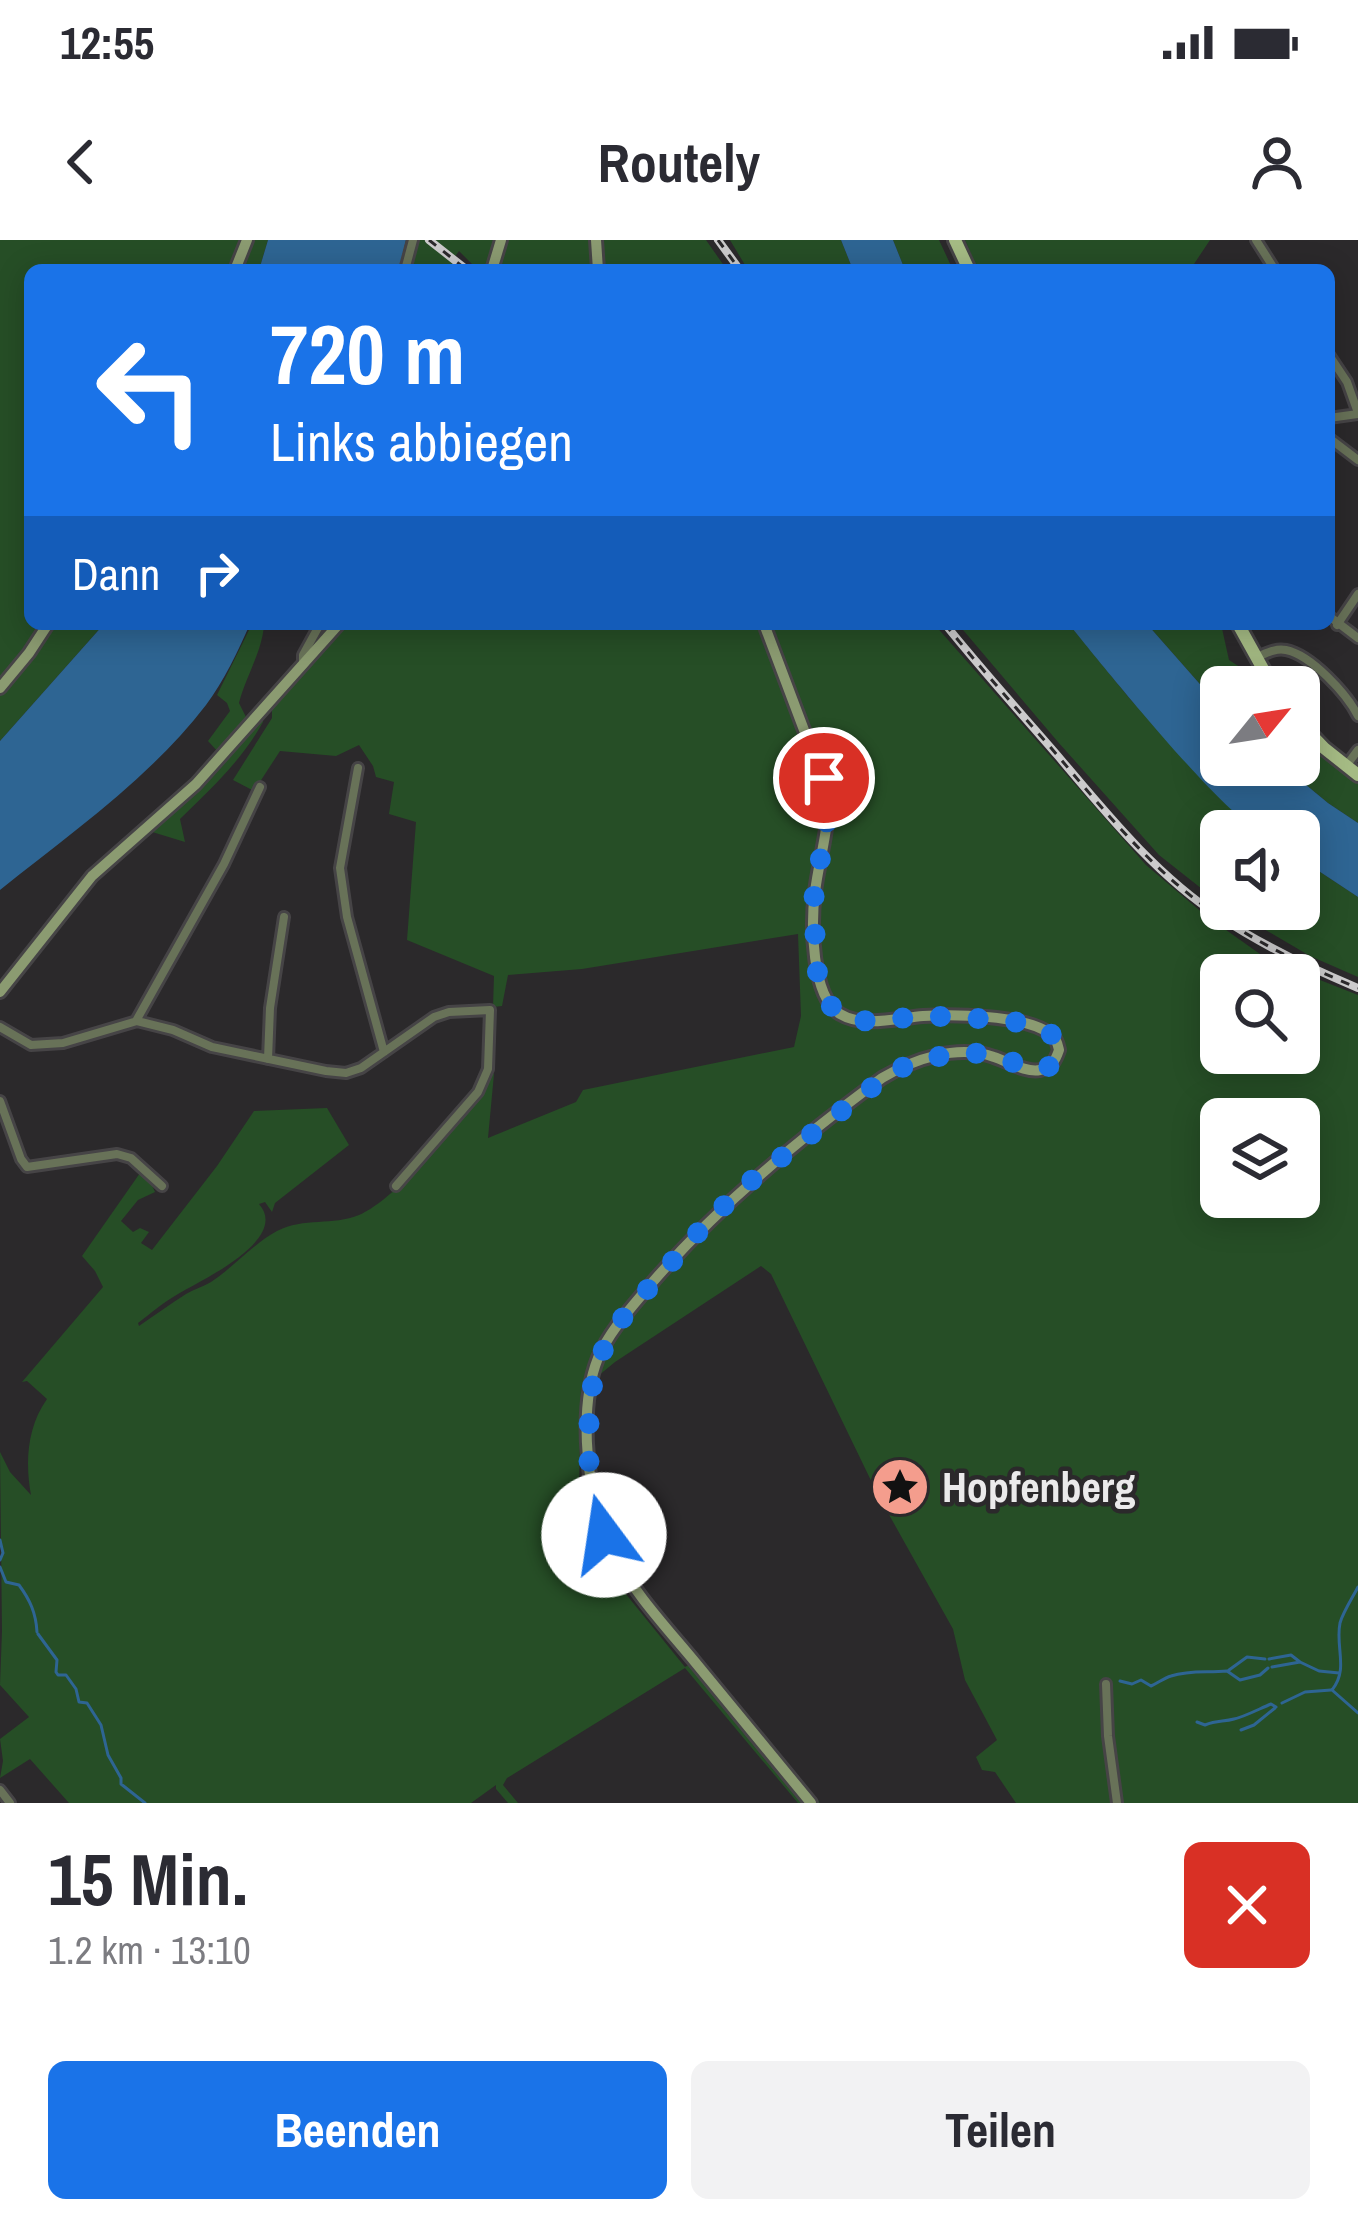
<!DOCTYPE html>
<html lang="de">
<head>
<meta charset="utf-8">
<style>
	:root { --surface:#fff; --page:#f2f2f3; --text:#2b2b33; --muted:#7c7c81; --accent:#1a73e8 }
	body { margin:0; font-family:"Archivo Narrow",sans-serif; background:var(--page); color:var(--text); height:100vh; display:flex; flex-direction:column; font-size:45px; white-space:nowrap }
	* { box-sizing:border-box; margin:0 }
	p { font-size:39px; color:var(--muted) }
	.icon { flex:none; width:66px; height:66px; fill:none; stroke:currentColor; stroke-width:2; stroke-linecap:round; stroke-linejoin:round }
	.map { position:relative; height:1563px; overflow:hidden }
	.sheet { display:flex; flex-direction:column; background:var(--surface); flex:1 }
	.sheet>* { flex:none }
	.guide { position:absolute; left:24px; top:24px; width:1311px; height:366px; border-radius:18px; box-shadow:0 6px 30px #0003; background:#1a73e8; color:#fff; overflow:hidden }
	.needle { width:78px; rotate:60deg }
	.buttons { position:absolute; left:1200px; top:426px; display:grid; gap:24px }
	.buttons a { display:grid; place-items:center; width:120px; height:120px; border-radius:18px; background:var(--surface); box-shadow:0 6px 30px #0003; font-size:60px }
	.pin { position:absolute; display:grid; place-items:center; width:102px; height:102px; color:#fff; margin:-51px; border:6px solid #fff; border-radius:50%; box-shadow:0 3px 12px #0007 }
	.me { position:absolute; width:132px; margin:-66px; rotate:346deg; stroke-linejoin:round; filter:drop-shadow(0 0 9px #0008) }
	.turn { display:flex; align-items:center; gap:42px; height:252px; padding:0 48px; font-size:54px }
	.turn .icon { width:156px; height:156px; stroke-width:2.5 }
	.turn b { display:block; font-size:84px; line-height:102px }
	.then { display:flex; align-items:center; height:114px; padding:0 48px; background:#0003; gap:24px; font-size:45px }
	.round { display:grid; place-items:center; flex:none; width:126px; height:126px; border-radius:18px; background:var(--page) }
	.headline { display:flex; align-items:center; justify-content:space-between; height:204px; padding:0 48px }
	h1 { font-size:72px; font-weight:700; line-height:90px }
	.action { display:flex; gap:24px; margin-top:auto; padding:24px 48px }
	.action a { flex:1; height:138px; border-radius:18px; background:var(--accent); color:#fff; font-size:48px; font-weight:700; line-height:138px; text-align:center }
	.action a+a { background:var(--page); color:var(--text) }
	.status { display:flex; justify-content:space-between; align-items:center; height:84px; padding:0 60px; background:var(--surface); direction:ltr }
	.status svg { height:33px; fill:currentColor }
	header { display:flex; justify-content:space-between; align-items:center; height:156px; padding:0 48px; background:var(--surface); font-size:54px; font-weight:700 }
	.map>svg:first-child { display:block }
	.green { fill:#264e26; fill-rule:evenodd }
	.water { fill:#2e6593 }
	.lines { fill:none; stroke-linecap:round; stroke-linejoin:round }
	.stream { stroke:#2e6593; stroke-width:3 }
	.street-casing { stroke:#464446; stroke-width:14 }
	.secondary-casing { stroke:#464446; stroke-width:16 }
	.primary-casing { stroke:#464446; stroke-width:18 }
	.street { stroke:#687258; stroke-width:8 }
	.secondary { stroke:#8b9b71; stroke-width:10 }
	.primary { stroke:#a5bb84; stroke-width:12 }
	.rail-casing { stroke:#cccbcc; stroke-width:8 }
	.rail { stroke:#2b292b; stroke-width:3; stroke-dasharray:9; stroke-linecap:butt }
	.route { stroke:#1a73e8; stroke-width:21; stroke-dasharray:0 37.8 }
	.labels { text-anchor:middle; stroke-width:9; stroke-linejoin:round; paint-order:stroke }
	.poi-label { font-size:42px; font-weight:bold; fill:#ebeaeb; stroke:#2b292b; text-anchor:start }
</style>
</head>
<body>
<div class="status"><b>12:55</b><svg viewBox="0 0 49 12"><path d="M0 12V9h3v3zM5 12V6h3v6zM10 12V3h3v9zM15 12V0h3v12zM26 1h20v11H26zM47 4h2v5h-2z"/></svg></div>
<header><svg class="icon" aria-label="back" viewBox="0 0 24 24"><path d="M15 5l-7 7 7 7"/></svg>Routely<svg class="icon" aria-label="person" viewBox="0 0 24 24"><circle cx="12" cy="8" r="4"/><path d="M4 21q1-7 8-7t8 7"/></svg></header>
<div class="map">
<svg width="1358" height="1563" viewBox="0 0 1358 1563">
	<rect width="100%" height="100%" fill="#2b292b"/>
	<!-- green -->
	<path class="green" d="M0 0H268L259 30H30V384H104L0 501Z
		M406 0H706L727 30H478L459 11 451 22 459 30H399Z
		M730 0H841L853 30H748Z
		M893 0H939L953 30H905Z
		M965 0H1210L1190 30H978Z
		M252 384 264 385C262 412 246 436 239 463L247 479 219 513 208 501 230 471 227 463 217 455Z
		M325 384H934L1146 625 1205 675 1267 719 1358 755V1563H1016L995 1532 982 1530 976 1517 997 1500 965 1440 953 1389 878 1255 771 1034 761 1026 615 1122 581 1150 579 1250 593 1296 621 1348 685 1427 701 1418 820 1563H798L685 1428 507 1538 503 1545 518 1563H508L496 1549V1545L471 1563H69L30 1519 0 1538 3 1521 0 1499 29 1477 0 1445 2 1391 0 1212 10 1232 31 1255C25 1223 27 1187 47 1159L27 1141 22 1142 103 1047 95 1031 82 1016 140 933 149 939 155 952 138 960 121 981 133 992 140 988 149 992 141 1003 152 1010 217 926 254 871 327 868 349 905 275 963 272 972 265 962 259 964C290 999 202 1040 178 1054 164 1062 151 1073 138 1083L139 1086C155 1075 170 1064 186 1054 194 1049 203 1047 211 1042 234 1027 253 1004 277 991 304 977 333 986 359 975 396 960 476 869 491 833L494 834 488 898 576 862 583 850 794 807 801 776 798 694 582 729 508 735 502 766 493 767 494 736 407 700 416 582 389 574 394 542 376 537 373 526 359 505 336 516 280 511 254 551 233 540 272 478V468L308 430 315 403ZM1221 735H1299V813H1221ZM1221 879H1299V957H1221Z
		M958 384H1069L1130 459 1209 546 1259 591H1221V664L1159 615 1058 502Z
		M1147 384H1221L1229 420 1249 433 1252 439 1258 431 1268 447H1221V468Z
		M261 476 263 482C242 520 211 549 180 579L185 602 149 591Z
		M1299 489 1358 540V583L1328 563 1282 525H1299Z
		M1299 618 1358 657V737L1310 716 1230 669H1299Z"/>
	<!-- water -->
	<path class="water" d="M268 0H406L399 30H259Z
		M841 0H893L905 30H853Z
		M104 384H250C238 411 224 441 206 465 150 538 71 593 0 650V501Z
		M1069 384H1147L1221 468V525H1282L1328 563 1358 583V657L1299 618V591C1288 591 1272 594 1261 591 1230 584 1096 418 1069 384Z"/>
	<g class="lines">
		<!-- stream -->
		<path class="stream" d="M0 1300 3 1313 0 1320
			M0 1327 6 1342 19 1345C30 1360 36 1373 37 1392
			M1358 1347C1353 1357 1343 1372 1340 1383 1335 1407 1349 1429 1332 1450L1358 1473
			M38 1394 57 1420 56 1432 58 1435H66L76 1449 79 1462 87 1463 101 1485 108 1515 121 1538V1544L145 1563
			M1269 1419 1291 1415 1300 1422
			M1272 1427 1300 1422 1319 1431 1339 1433
			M1229 1430 1247 1417 1265 1419
			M1120 1441 1132 1444 1141 1440 1151 1446C1158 1443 1164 1438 1171 1436 1190 1430 1208 1433 1227 1431L1240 1440 1260 1435 1268 1428
			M1282 1463 1305 1452 1331 1450
			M1197 1482 1205 1485C1217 1480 1223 1482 1234 1479 1244 1477 1261 1468 1271 1464L1276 1467
			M1241 1490 1254 1485 1275 1468"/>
		<!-- street casing -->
		<g class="street-casing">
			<path id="street" d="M1256 0 1275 30
				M405 30 413 0
				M1329 115 1347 142 1358 173
				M1329 178 1358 174
				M1329 198 1358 220
				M1329 376 1358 398
				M1337 385 1358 354
				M1257 417C1267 413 1275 408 1286 410 1311 415 1347 454 1358 476
				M303 425V415L320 384
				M1346 526 1358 510
				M358 528 340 628 347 677 384 812
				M136 781 224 624 260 547
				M0 787 31 805 63 803 137 781 173 790 212 807 326 831 346 833 361 828 434 777 449 772 490 770 488 829 478 852 396 946
				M268 819 270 768 284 677
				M0 861 21 919 27 927 117 914 131 918 162 946
				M1106 1444 1108 1496 1117 1563
				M0 1550 10 1563"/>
		</g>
		<!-- secondary casing -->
		<g class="secondary-casing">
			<path id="secondary" d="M596 0 598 30
				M235 30 247 0
				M492 30 501 0
				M764 384 827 551C831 585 819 618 815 652 811 683 811 756 840 774 863 788 898 778 923 776 952 774 1027 775 1050 794 1057 800 1057 802 1059 810 1056 819 1052 828 1040 830 1026 833 1007 821 994 817 957 804 914 819 882 838 798 900 719 965 651 1044 632 1067 610 1090 598 1118 577 1171 587 1263 613 1313 634 1353 666 1387 695 1422 734 1469 772 1516 811 1563
				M0 448 29 413 48 384
				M0 752 92 636 196 544 339 384"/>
		</g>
		<!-- primary casing -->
		<g class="primary-casing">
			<path id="primary" d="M955 0 969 30
				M1238 384 1273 447
				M1299 482 1324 508 1358 535"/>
		</g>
		<!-- street -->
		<use href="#street" class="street"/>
		<!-- secondary -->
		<use href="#secondary" class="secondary"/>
		<!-- primary -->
		<use href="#primary" class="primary"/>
		<!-- rail casing -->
		<g class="rail-casing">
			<path id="rail" d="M429 0 467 30
				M718 0 740 30
				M945 384C981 429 1020 472 1058 516 1107 574 1156 635 1220 677 1263 706 1310 728 1358 748"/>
		</g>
		<!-- rail -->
		<use href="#rail" class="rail"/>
	</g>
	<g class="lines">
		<!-- route -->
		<path class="route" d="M604 1295 593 1260 589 1228V1163L598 1119 624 1076 710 979 747 944 893 831 922 820 962 812 985 814 1039 830 1050 826 1059 813 1057 802 1051 794 1027 784 1004 780 929 776 866 781 843 776 830 765 818 741 814 678V657L828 574 824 538"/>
	</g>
	<!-- icons -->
	<defs>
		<g id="sight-disc" transform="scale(3)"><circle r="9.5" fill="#f49d8d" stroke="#2b292b"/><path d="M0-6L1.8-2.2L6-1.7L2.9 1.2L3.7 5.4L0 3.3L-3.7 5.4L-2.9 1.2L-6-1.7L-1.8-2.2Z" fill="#111"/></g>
	</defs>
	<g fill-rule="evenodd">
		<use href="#sight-disc" x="900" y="1247"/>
	</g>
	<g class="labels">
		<!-- poi labels -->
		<g class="poi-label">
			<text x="942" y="1262">Hopfenberg</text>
		</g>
	</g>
</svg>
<div class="buttons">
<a><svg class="needle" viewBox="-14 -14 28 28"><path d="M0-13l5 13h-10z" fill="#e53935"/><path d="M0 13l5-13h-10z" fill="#7c7c81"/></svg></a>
<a><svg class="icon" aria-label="sound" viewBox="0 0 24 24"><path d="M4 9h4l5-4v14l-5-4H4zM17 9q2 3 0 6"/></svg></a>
<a><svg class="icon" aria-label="search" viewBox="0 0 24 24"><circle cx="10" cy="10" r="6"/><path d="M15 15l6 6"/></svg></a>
<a><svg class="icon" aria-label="layers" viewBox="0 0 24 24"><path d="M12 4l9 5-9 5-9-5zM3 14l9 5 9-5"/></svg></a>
</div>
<div class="pin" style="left:824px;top:538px;background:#d93025"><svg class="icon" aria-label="arrive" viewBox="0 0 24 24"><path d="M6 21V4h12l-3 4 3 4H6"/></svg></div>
<svg class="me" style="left:604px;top:1295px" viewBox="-20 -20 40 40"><circle r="19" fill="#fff"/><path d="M0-13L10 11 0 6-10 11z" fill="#1a73e8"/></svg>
<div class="guide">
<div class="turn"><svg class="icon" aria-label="left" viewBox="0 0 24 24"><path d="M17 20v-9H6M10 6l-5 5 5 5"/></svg><div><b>720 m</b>Links abbiegen</div></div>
<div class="then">Dann<svg class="icon" aria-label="right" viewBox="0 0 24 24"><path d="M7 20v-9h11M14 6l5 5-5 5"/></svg></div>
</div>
</div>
<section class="sheet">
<div class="headline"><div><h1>15 Min.</h1><p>1.2 km · 13:10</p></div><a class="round" style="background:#d93025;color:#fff"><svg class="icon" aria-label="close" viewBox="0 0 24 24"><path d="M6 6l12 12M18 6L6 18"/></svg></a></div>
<div class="action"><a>Beenden</a><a>Teilen</a></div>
</section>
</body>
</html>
